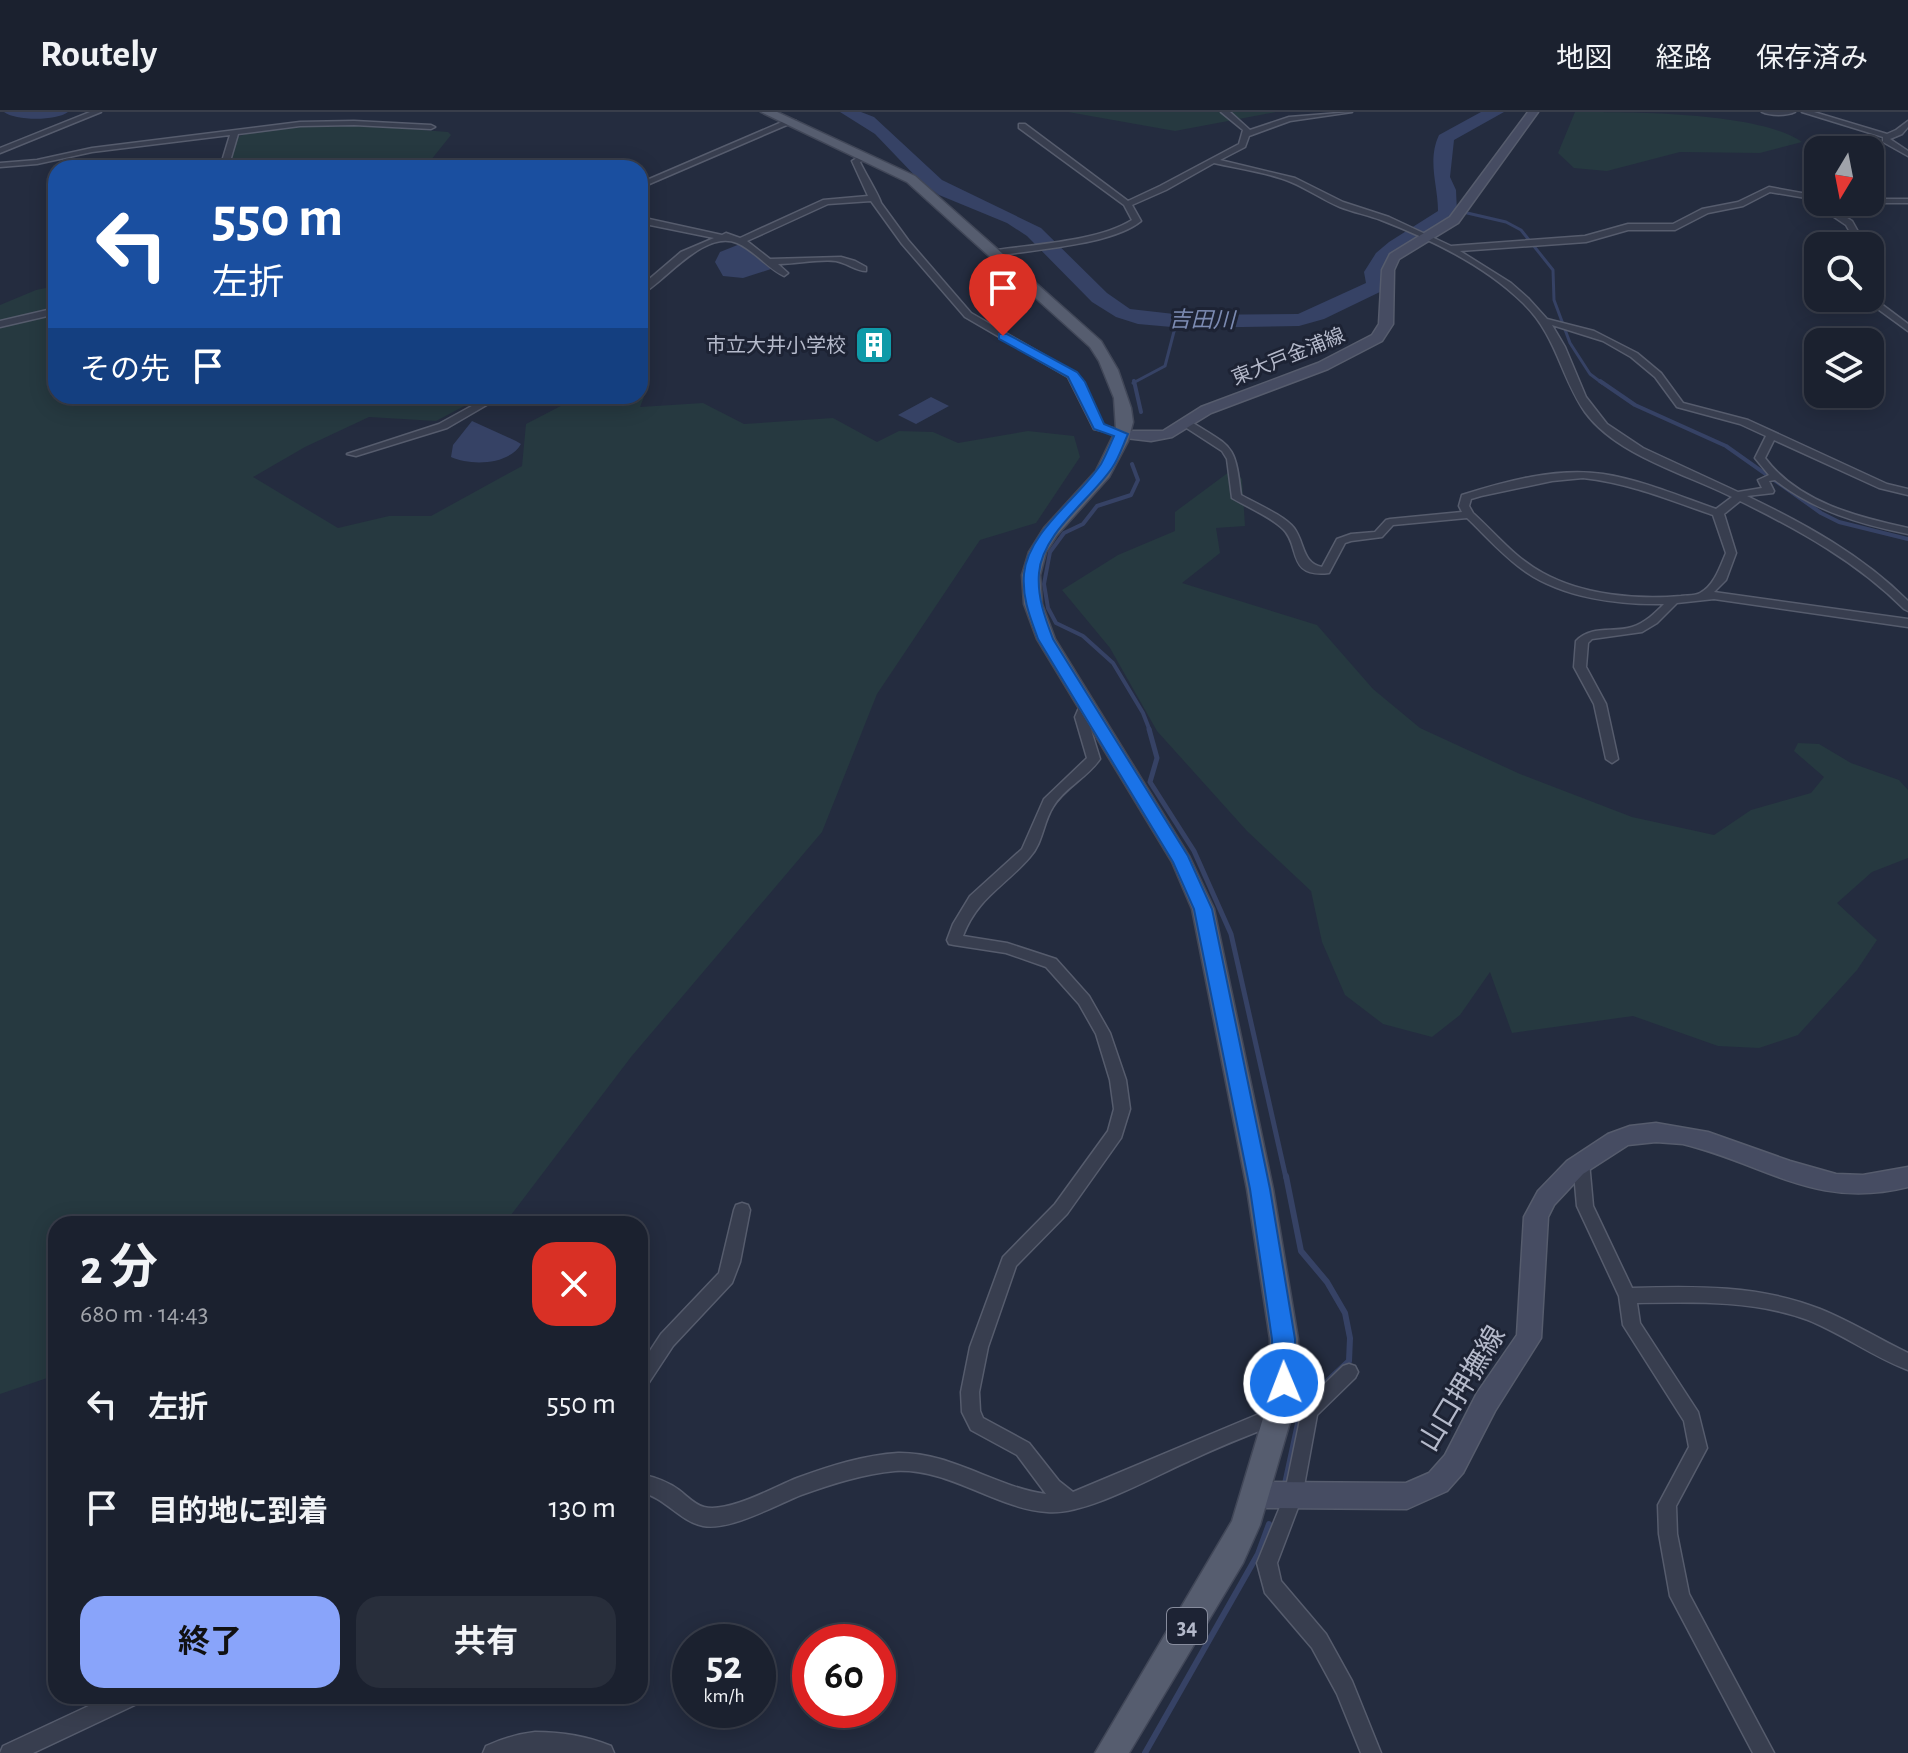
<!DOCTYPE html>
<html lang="ja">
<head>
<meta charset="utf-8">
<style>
	:root { --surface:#1b212f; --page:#282e3b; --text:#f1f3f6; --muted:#a0a3aa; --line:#393e4b; --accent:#89a4fa }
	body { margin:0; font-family:"Alegreya Sans","Noto Sans JP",sans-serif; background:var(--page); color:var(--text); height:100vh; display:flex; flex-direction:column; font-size:30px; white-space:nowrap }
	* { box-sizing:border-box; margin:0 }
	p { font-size:26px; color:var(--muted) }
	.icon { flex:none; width:44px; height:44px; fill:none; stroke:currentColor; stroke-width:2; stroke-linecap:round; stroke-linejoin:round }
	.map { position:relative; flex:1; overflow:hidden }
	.side { position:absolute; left:48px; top:1104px; width:600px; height:488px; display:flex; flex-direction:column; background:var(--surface); border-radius:24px; box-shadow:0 4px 20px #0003,0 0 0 2px var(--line) }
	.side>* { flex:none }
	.guide { position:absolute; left:48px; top:48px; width:600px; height:244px; border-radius:24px; box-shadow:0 4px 20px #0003,0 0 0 2px var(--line); background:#1a4fa0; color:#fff; overflow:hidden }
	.needle { width:52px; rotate:190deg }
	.fabs { position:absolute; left:1804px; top:24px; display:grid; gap:16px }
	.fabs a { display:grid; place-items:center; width:80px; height:80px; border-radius:16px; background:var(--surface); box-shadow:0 4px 20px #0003,0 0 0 2px var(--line); font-size:40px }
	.speed { position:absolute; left:672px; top:1512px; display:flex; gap:16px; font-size:40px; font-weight:700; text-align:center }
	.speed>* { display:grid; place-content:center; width:104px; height:104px; border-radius:50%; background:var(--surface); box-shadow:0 4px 20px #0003,0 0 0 2px var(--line); line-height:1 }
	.speed small { font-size:20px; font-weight:400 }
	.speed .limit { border:12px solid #d22; background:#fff; color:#111 }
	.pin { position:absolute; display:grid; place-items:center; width:68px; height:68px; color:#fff; margin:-82px -34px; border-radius:50% 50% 50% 0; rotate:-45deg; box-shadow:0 0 8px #0007 }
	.pin .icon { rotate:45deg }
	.me { position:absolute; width:88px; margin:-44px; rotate:359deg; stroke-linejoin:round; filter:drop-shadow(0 0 6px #0008) }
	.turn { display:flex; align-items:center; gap:28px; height:168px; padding:0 32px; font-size:36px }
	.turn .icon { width:104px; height:104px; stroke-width:2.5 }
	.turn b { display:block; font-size:56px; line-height:68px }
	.then { display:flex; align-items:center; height:76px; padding:0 32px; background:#0003; gap:16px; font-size:30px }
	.round { display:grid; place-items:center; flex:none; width:84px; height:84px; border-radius:24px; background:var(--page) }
	.overview { display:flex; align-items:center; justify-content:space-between; height:136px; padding:0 32px }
	h1 { font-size:48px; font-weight:700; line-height:60px }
	.primary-button { display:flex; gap:16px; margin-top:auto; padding:16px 32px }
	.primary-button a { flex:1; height:92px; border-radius:24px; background:var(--accent); color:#111; font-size:32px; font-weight:700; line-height:92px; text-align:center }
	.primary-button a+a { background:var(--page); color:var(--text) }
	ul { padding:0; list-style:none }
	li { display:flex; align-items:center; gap:24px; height:104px; padding:0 32px }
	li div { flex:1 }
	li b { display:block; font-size:30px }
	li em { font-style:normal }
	header { display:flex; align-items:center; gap:48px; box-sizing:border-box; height:112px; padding:0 40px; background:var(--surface); border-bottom:2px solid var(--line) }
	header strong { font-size:38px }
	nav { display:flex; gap:44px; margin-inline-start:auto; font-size:28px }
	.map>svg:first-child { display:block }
	.green { fill:#263940 }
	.water { fill:#364265 }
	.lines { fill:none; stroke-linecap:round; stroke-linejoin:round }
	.stream-far3 { stroke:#364265; stroke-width:3 }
	.stream-far2 { stroke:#364265; stroke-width:4 }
	.stream-far1 { stroke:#364265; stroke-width:5 }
	.stream { stroke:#364265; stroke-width:6 }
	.river { fill:#364265; fill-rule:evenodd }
	.street-casing { stroke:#565c6d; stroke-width:3 }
	.secondary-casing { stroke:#565c6d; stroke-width:3 }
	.primary-casing { stroke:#414758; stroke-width:3 }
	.street { fill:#383e4f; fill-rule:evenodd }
	.secondary { fill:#464c62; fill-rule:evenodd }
	.primary { fill:#565d6f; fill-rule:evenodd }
	.route { fill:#1a73e8; stroke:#114b97; stroke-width:2 }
	.labels { text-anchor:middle; stroke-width:6; stroke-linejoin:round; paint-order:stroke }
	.far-poi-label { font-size:20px; fill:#b4b9ca; stroke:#1d2334; text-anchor:end }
	.far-street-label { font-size:20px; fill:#b4b9ca; stroke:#1d2334 }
	.far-water-label { font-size:22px; font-style:italic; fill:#7c8bb2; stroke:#1d2334 }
	.shield { fill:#1d2334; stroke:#878c9d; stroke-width:2 }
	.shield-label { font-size:22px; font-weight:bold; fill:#b4b9ca }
	.near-street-label { font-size:28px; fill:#b4b9ca; stroke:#1d2334 }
</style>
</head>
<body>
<header>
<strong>Routely</strong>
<nav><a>地図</a><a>経路</a><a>保存済み</a></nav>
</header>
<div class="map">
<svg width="1908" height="1641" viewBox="0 0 1908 1641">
	<rect width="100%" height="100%" fill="#242c3f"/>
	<!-- green -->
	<path class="green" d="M1068 0H1276L1175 19Z
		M1575 0C1633 0 1759 0 1802 30L1760 41 1680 40 1607 59 1574 56 1558 41Z
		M345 12 448 20 451 23 431 48 394 56H226L235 26C269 11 309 13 345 12Z
		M56 174V284H483L436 309 369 305 305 335 253 365 338 416 389 404H431L522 354 526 312 580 284H640L641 264 649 272 640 295 703 291 744 312 833 306 877 330 899 319 933 320 958 331 1028 319 1074 324 1080 345 1036 411 980 428 877 582 822 720 631 945 511 1103 485 1112H56V1263L0 1282V193L36 178Z
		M1233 357 1242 367 1245 414 1216 416 1220 441 1182 471 1317 513 1373 577 1420 616 1520 662 1632 705 1714 723 1751 698 1811 681 1824 665 1794 639 1798 631 1819 632 1851 651 1899 668 1908 678V746L1872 760 1837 791 1877 828 1857 858 1798 923 1759 936 1718 934 1633 904 1512 921 1490 860 1460 903 1432 925 1383 912 1345 883 1322 830 1311 779 1247 719 1157 619 1110 536 1062 478 1118 443 1175 419V400Z"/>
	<!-- water -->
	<path class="water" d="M740 132 771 157 743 166 723 164 715 150 720 140Z
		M931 285 949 294 916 312 898 303Z
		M472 309 516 329 521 332C509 353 471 354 451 345L453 333Z"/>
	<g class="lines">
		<!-- stream-far3 -->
		<path class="stream-far3" d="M1450 97 1506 110 1521 118 1553 158 1554 188 1570 231 1590 262 1602 271
			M1133 271 1165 254 1177 208"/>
		<!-- stream-far2 -->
		<path class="stream-far2" d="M1134 269 1141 300
			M1600 269 1635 293 1726 334 1821 401 1839 410 1908 427
			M1132 352 1138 368 1131 383 1097 394 1083 412 1064 421 1050 440 1044 472 1048 496 1056 511 1083 524 1113 551 1143 601 1150 619"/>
		<!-- stream-far1 -->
		<path class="stream-far1" d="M1149 617 1157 646 1150 670 1194 739 1231 822 1286 1066"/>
		<!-- stream -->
		<path class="stream" d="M1285 1372 1302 1293 1349 1249 1350 1226 1345 1201 1327 1170 1301 1139 1286 1064
			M1145 1641 1258 1442 1269 1412"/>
		<!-- river -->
		<path class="river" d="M4 0H68C57 9 15 9 4 0Z
			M840 0H861L874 5 942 68 1041 116 1107 181 1130 197 1183 203 1298 202 1366 171 1364 160 1376 141 1389 130 1438 99C1438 73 1427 49 1439 23L1481 0H1504L1454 28 1450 65 1456 78 1457 101 1391 148 1384 160 1387 174 1384 178 1324 207 1299 214 1183 216 1138 212 1116 205 1092 190 1027 124 1007 111 939 83 919 68 875 22Z"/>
		<!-- street casing -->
		<g class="street-casing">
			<path id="street" d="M90 0H101L0 41V36Z
				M1221 0H1230L1250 18 1289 5 1352 0 1290 9 1249 24 1245 35 1220 48 1295 66 1343 90 1389 105 1451 134 1585 124 1628 112H1673L1702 97 1738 90 1769 75 1818 84V90H1822L1852 109 1866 134H1858L1846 113 1806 86 1770 80 1743 94 1708 101 1675 118H1628L1586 130 1460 139 1511 171 1528 186 1547 207 1594 219 1637 241 1661 261 1683 291 1748 308 1887 372 1908 377V383L1879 376 1774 328 1765 346C1798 390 1857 405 1908 416V422C1859 412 1815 399 1775 368L1769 369 1774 379 1773 381 1747 384C1805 412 1862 443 1908 489V499L1904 497C1857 450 1799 418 1740 389L1724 402 1736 441 1726 468 1714 480 1908 507V515L1714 487 1677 491 1657 511 1642 520 1592 527 1588 531 1586 555 1606 592 1618 647 1612 651 1606 647 1594 592 1574 555 1576 529C1592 513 1612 521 1632 515 1645 511 1655 501 1664 492 1619 493 1564 486 1526 460 1504 445 1486 424 1467 406L1393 413 1382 425 1351 429 1345 431 1329 461C1286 466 1301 434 1283 417 1271 405 1247 395 1232 386L1227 347 1222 339 1182 313V309H1190C1232 336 1235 330 1241 383 1255 391 1285 404 1294 416 1305 431 1302 451 1322 455L1337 427 1351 422 1375 420 1386 408 1390 407 1462 400 1459 394 1462 383C1506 369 1557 355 1603 362 1642 368 1679 384 1716 397L1732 385C1686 362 1616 343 1585 300 1560 264 1557 223 1522 190 1484 153 1430 127 1381 108 1367 103 1353 100 1340 95 1323 88 1308 77 1291 70 1267 60 1239 57 1214 51L1166 78 1132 93 1141 109C1112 133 1035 137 997 144L993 141 997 138C1037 132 1099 129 1132 108L1124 93 1019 16V12H1025L1128 89 1160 74 1239 32 1243 18ZM1552 213 1603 229 1631 245 1655 265 1677 295 1740 312 1766 324 1755 346 1769 363 1758 368 1762 376 1738 380 1643 336 1607 312 1586 285 1565 235ZM1583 366C1629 371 1670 388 1713 403L1726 441C1720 455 1714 474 1700 481 1695 484 1686 483 1681 484 1637 488 1583 483 1543 461 1516 447 1496 422 1473 401L1469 394 1471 387 1481 384 1552 369Z
				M1762 0H1795C1787 4 1770 4 1762 0Z
				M1802 0H1814L1887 22 1896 18 1908 9V15L1902 22 1890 27 1908 39V44L1883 30V25Z
				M789 7 796 9 640 76V71Z
				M354 9 431 13 435 15 431 17 354 13 300 14 238 22 228 56H220L230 23 92 40 37 52 0 55V51L37 48 92 36 300 10Z
				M863 42 870 44 860 50C865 61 880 85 881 91L908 128 971 201 1075 261 1102 313 1126 320V324L1094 317 1068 265 965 205 902 132 871 89 828 92 747 129 770 147 841 145 855 149 866 155V159C856 159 847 151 836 149 817 147 797 152 778 152L788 161 784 164C767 156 754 138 737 131 704 117 665 170 640 183V175L681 140 714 126 640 111V105L722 123 726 121 740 126 823 88 868 84 852 49Z
				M1870 87H1908V91H1867L1870 90Z
				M1870 154 1874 157 1880 191 1908 212V219L1871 192Z
				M56 196V202L0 215V209Z
				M490 284H502L447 316 356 344 347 342 439 312Z
				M1085 590 1091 594 1087 605 1100 647C1087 666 1064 676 1053 695 1043 711 1043 731 1030 745 1005 774 977 786 963 824L1007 831 1056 847 1089 884 1110 921 1126 968 1130 997 1121 1026 1067 1102 1016 1154 988 1235 979 1280 980 1299 983 1306 1029 1331 1059 1369 1073 1380 1278 1294 1284 1297 1287 1303 1284 1309C1252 1322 1220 1334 1189 1349 1152 1365 1085 1404 1047 1400 994 1396 950 1356 895 1359 863 1362 832 1372 801 1383 776 1393 730 1419 703 1414 679 1409 665 1385 640 1380V1362C654 1365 667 1369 679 1378 687 1384 695 1393 704 1395 729 1401 774 1375 797 1366 830 1354 864 1343 898 1341 951 1340 995 1375 1046 1382L1017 1343 971 1318 962 1300 961 1280 970 1235 1003 1145 1055 1092 1108 1019 1114 997 1110 968 1096 922 1079 892 1046 855 1006 841 954 833 949 832 947 828 953 812 970 784 1022 737 1044 687 1087 646 1075 605 1081 591Z
				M1581 1043 1587 1045 1589 1050 1593 1094 1632 1176C1695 1174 1760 1173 1820 1197 1850 1209 1879 1227 1908 1241V1258C1873 1245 1843 1222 1808 1208 1754 1188 1694 1190 1637 1191L1640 1211 1698 1300 1707 1336 1676 1394 1677 1422 1689 1482 1774 1641H1753L1670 1484 1659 1422 1658 1393 1689 1335 1684 1309 1623 1213 1619 1184 1577 1094 1573 1050 1575 1045Z
				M742 1091 748 1093 750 1098 740 1150 732 1171 673 1234 646 1275 640 1277V1254L661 1222 719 1161 734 1098 736 1093Z
				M1349 1252 1355 1254 1358 1260 1355 1266 1317 1303 1302 1385 1277 1451 1281 1469 1326 1522 1352 1569 1381 1641H1361L1337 1582 1312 1536 1265 1481 1257 1451 1284 1385 1303 1293 1343 1254Z
				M110 1584H142L139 1591 33 1641H0L3 1634Z
				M535 1620C560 1620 587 1624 611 1634L614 1641H483L486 1634C502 1627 517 1622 535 1620Z"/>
		</g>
		<!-- secondary casing -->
		<g class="secondary-casing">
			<path id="secondary" d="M1528 0H1538L1458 111 1399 147 1394 158 1393 212 1382 229 1328 257 1211 301 1172 325 1151 329 1117 325V319H1163L1201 295 1318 251 1372 223 1379 212 1382 158 1390 142 1450 105Z
				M1656 1011 1708 1020 1790 1049 1836 1062 1863 1063 1908 1055V1075C1816 1098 1768 1053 1683 1032L1656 1030 1628 1033 1583 1062 1554 1093 1548 1105 1541 1226 1495 1299 1463 1361 1447 1379 1407 1397 1255 1396 1246 1392 1242 1383 1246 1374 1255 1370 1406 1371 1429 1361 1445 1343 1477 1281 1517 1223 1524 1105 1538 1079 1567 1049 1608 1022 1630 1014Z"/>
		</g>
		<!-- primary casing -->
		<g class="primary-casing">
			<path id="primary" d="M761 0H777L915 64 1101 229 1118 258 1131 296 1133 310 1128 329 1109 365 1057 423 1046 440 1040 463 1042 492 1055 527 1189 744 1214 797 1273 1077 1298 1227V1271L1292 1303 1260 1413 1243 1451 1129 1641H1095L1232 1409 1264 1303 1270 1271V1227L1247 1077 1192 797 1172 750 1037 527 1024 492 1022 463 1029 440 1044 416 1096 359 1116 318 1114 286 1099 249 1090 235 907 70Z"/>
		</g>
		<!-- street -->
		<use href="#street" class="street"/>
		<!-- secondary -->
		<use href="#secondary" class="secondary"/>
		<!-- primary -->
		<use href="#primary" class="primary"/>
	</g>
	<!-- route -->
	<path class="route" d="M999 222H1007L1077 260 1085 270 1104 312 1128 322C1123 333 1119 346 1112 356 1091 387 1042 421 1039 461 1037 485 1045 506 1053 527L1188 744 1212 797 1270 1077 1295 1227V1271L1292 1279 1284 1282 1276 1279 1273 1271 1272 1227 1250 1077 1194 797 1173 750 1038 527C1030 505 1022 486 1024 462 1028 419 1080 385 1101 352 1106 343 1110 333 1114 324L1094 317 1068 265 999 227Z"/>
	<!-- icons -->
	<defs>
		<g id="building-square" transform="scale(2)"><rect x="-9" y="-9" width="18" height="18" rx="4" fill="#0f9aa8" stroke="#1d2334"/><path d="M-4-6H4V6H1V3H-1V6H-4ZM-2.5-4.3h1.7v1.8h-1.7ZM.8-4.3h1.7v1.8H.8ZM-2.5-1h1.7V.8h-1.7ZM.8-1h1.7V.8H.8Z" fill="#fff"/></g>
	</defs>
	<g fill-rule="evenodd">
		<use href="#building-square" x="874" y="233"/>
	</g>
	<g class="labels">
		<!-- far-poi labels -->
		<g class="far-poi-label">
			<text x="846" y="240">市立大井小学校</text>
		</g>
		<!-- far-street labels -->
		<g class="far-street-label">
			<text transform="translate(1288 244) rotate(-22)" y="7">東大戸金浦線</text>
		</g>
		<!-- far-water labels -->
		<g class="far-water-label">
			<text transform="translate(1202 207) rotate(1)" y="8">吉田川</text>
		</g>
		<!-- shield labels -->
		<rect class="shield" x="1167" y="1496" width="40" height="36" rx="6"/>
		<g class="shield-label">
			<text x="1187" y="1522">34</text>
		</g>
		<!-- near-street labels -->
		<g class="near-street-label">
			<text transform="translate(1461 1276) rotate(-59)" y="10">山口押撫線</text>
		</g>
	</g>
</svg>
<div class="fabs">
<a><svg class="needle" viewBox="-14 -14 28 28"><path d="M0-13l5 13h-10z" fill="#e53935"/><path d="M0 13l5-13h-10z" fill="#a0a3aa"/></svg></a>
<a><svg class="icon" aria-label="search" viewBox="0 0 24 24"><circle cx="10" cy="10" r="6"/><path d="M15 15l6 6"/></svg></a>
<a><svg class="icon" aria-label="layers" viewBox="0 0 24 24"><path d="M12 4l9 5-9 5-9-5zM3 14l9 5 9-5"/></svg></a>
</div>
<div class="speed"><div>52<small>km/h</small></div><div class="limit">60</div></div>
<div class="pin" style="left:1003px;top:224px;background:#d93025"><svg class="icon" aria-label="arrive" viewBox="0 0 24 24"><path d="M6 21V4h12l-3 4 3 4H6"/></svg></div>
<svg class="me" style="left:1284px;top:1271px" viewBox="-20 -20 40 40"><circle r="17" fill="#1a73e8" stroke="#fff" stroke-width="3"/><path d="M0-11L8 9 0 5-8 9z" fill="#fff"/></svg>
<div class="guide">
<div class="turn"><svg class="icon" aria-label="left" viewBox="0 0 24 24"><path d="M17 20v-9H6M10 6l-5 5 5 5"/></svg><div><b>550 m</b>左折</div></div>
<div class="then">その先<svg class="icon" aria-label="arrive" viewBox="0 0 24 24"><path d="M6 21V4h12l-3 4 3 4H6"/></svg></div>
</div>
<section class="side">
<div class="overview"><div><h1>2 分</h1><p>680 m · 14:43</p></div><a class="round" style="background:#d93025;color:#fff"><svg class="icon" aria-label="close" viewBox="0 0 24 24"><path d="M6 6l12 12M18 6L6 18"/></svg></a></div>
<ul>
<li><svg class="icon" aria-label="left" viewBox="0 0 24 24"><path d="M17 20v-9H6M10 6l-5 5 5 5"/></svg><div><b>左折</b></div><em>550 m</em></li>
<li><svg class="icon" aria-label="arrive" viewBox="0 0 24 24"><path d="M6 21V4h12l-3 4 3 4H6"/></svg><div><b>目的地に到着</b></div><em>130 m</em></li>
</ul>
<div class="primary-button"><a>終了</a><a>共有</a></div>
</section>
</div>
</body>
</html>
